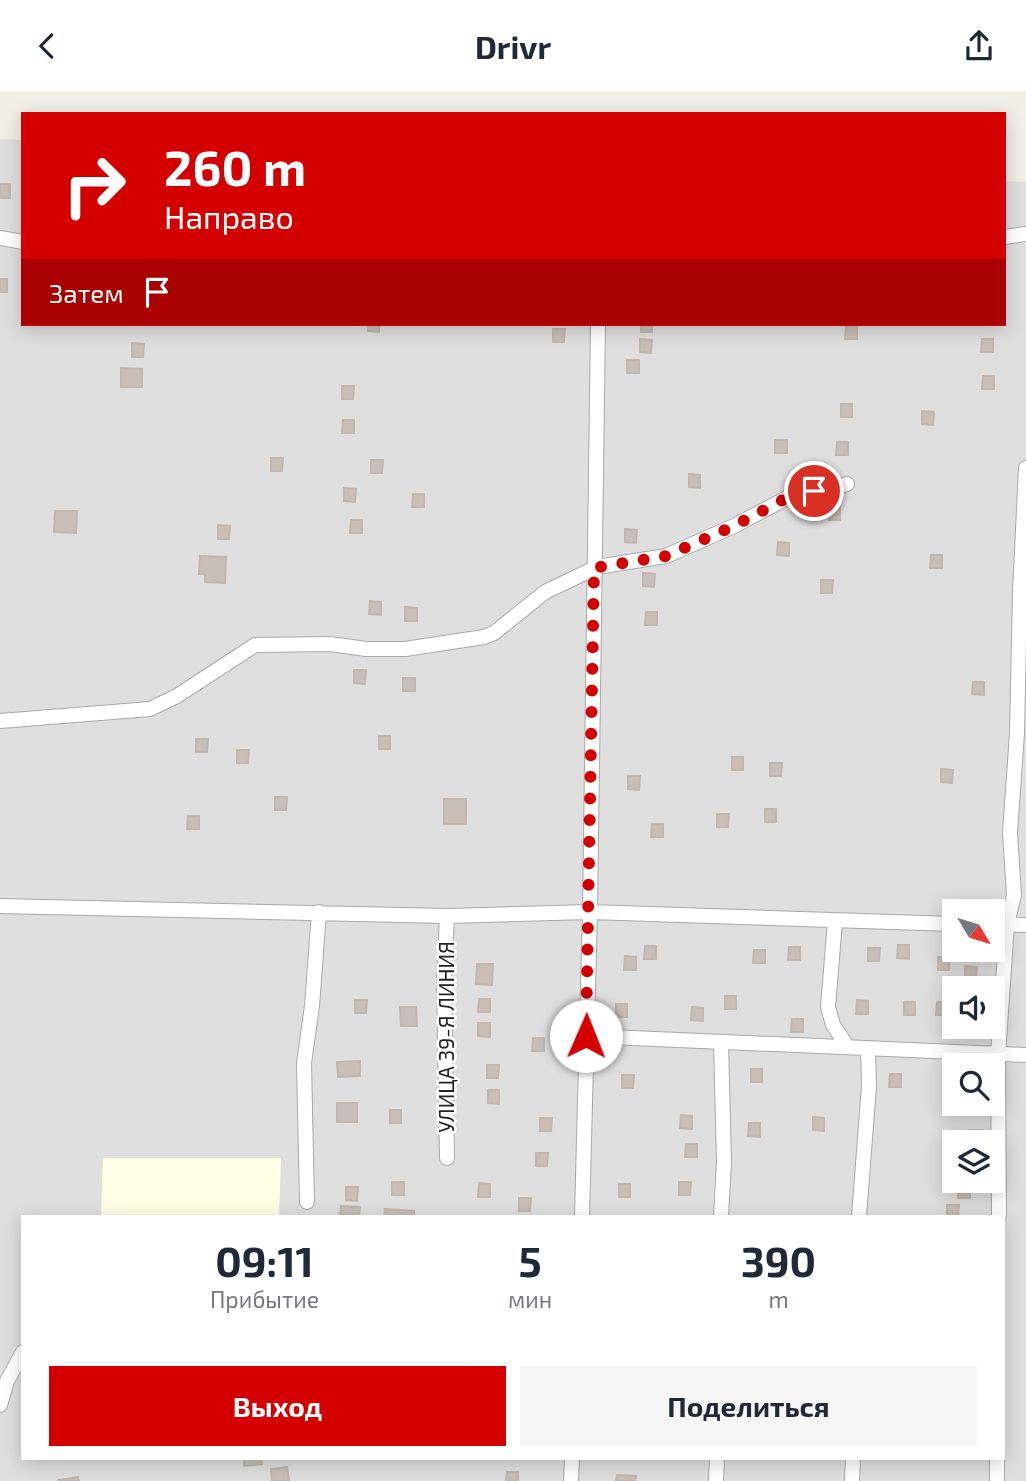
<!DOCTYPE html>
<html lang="ru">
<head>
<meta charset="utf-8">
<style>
	:root { --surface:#fff; --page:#f6f6f7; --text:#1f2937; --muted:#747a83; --accent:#d40000 }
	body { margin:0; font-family:"Exo 2",sans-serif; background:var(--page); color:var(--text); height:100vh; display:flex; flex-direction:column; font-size:26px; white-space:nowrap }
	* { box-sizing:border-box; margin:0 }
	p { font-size:23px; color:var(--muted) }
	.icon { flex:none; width:38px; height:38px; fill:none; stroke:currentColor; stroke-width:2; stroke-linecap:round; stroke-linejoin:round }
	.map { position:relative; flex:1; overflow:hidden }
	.sheet { position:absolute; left:21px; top:1124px; width:984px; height:245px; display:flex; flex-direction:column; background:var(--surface); border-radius:0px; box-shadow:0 4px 18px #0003 }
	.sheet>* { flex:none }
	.hud { position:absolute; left:21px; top:21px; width:985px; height:214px; border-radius:0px; box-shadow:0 4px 18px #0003; background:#d40000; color:#fff; overflow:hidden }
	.needle { width:46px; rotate:128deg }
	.buttons { position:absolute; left:942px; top:808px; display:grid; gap:14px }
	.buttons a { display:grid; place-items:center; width:63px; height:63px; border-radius:0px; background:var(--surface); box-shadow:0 4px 18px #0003; font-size:35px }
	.pin { position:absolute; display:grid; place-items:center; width:60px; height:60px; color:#fff; margin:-30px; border:4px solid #fff; border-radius:50%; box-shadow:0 2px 7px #0007 }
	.me { position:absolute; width:77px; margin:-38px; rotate:1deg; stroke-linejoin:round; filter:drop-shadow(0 0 5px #0008) }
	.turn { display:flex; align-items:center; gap:24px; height:147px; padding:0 28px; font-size:32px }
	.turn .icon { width:91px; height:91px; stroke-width:2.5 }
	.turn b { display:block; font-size:49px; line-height:60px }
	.then { display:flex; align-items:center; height:66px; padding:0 28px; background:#0003; gap:14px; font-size:26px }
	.eta { display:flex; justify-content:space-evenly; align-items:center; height:119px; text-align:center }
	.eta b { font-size:42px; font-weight:700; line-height:49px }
	.button { display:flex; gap:14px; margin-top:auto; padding:14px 28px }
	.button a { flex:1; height:80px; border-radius:0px; background:var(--accent); color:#fff; font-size:28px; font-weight:700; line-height:80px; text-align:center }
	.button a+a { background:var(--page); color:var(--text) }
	header { display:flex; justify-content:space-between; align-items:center; height:91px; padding:0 28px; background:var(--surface); font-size:32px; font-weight:700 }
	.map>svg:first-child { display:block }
	.residential { fill:#e0dfdf; fill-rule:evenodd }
	.education { fill:#ffffe5 }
	.building { fill:#c7bfb8; stroke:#c4b6ab; stroke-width:2 }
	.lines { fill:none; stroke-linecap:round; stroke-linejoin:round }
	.minor-casing { stroke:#a9a9a9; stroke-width:16 }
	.minor { stroke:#fff; stroke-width:14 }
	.route { stroke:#d40000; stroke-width:12; stroke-dasharray:0 21.6 }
	.labels { text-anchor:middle; stroke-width:5; stroke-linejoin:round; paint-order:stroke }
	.street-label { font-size:21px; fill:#222; stroke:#fff }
</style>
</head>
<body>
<header><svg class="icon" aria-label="back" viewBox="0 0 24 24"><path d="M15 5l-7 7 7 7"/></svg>Drivr<svg class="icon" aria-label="share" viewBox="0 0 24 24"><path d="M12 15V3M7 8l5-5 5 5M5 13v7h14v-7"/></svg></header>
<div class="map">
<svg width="1026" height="1390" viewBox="0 0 1026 1390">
	<rect width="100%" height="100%" fill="#f2efe9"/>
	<!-- residential -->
	<path class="residential" d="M0 48 23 49V233H1004L1005 90 1026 91V1390H0ZM954 821H992V859H954ZM954 898H992V936H954ZM954 975H992V1013H954ZM954 1052H992V1090H954ZM23 1125H1003V1367H23Z"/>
	<!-- education -->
	<path class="education" d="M103 1067H281L279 1125H101Z"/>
	<!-- building -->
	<path class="building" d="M0 93H10V107H0Z
		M0 188H7V201H0Z
		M368 233H379V241L368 240Z
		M641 233H652V241H641Z
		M846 235H857V248H845Z
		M553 238H565L564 251H553Z
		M640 248 652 249 651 262 640 261Z
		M982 248H993V261H981Z
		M132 252 144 253 143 266H132Z
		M627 269H639V282H627Z
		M121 277 142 278V296H121Z
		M983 285H994V298H982Z
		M342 295H354L353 308H342Z
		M841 313H852V326H841Z
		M922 320 934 321 933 334 922 333Z
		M343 329H354V342H342Z
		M775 349H787V362H775Z
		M837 351H848V364H836Z
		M271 367H283L282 380H271Z
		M371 369H383L382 382H371Z
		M689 383 700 384V397L689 396Z
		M344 397 356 398 355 411 344 410Z
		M413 403H424V416H412Z
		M829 416H840V429H829Z
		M55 420H77L76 442 54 441Z
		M351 429H362V442H350Z
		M218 434 230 435 229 448H218Z
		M625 438 637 439 636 452 625 451Z
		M778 451 789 452V465L777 464Z
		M931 464H942V477H930Z
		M200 465 226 466 225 492 205 491V483H199Z
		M643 482 655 483 654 496 643 495Z
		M821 489H833L832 502H821Z
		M370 510 381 511V524L369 523Z
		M405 516 417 517V530H405Z
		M646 521H657V534H645Z
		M354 579H366L365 593 354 592Z
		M403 587H415V600H403Z
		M973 591H984V604L972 603Z
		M379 645H390V658H379Z
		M196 648H208L207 661H196Z
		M237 659H249L248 672H237Z
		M732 666H743V679H732Z
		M770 672H782L781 685H770Z
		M941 678 953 679 952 692 941 691Z
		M628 685H640L639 699 628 698Z
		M275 706H287L286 719H275Z
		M444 708H466V733H444Z
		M765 718H776V731H765Z
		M717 723H729L728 736H717Z
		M188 725H199V738H187Z
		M652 733H663V746H651Z
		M898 854H909V868L897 867Z
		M645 855H656V868H644Z
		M789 856H800V869H788Z
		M868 857H880L879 870H868Z
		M754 859H765V872H753Z
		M625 865 636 866V879H624Z
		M938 866H950L949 879H938Z
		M477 873H493L492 894 476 893Z
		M965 875 977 876 976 889 965 888Z
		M725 905H736V918H725Z
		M479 908H490V921H478Z
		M355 909H367L366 922H355Z
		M857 909 868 910V923H856Z
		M904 911H915V924H904Z
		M937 911H948V924H936Z
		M616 913H627V926H616Z
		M400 916H416L417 935H401Z
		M692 916 703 917V930L691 929Z
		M792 928H803V941H791Z
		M478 932H490V946L478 945Z
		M533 947H544V960H532Z
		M360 970V985L338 986 337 971Z
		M487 974H499L498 987H487Z
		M751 978H762V991H751Z
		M890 983H901V996H889Z
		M622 984H634L633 997H622Z
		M488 999H499V1013L488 1012Z
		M337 1012H357V1031H337Z
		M390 1019H401V1032H390Z
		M681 1024 692 1025V1038L680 1037Z
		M813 1026 824 1027V1040L813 1039Z
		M540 1027H552L551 1040H540Z
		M749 1032H760V1046L748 1045Z
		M970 1039H982V1052H970Z
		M686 1053H697V1066H685Z
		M536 1062H548L547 1075H536Z
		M392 1091H404V1104H392Z
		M679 1091H691L690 1104H679Z
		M479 1092 490 1093V1106H478Z
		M619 1093H630V1106H619Z
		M959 1094H970V1107H958Z
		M346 1096H358L357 1110 346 1109Z
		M519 1107H531L530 1120H519Z
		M947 1114H959L958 1125H947Z
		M341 1115 360 1116 359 1125H340Z
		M385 1118 414 1120V1125H384Z
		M244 1367H261L262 1373 244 1375Z
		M287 1376 289 1390H272L271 1378Z
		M507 1381H518V1390H506Z
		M617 1384 636 1385 635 1390H616Z
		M78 1386 79 1390H58V1389Z"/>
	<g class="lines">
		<!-- minor casing -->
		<g class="minor-casing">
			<path id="minor" d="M1004 146 1026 143
				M0 147 23 151
				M0 630 150 618 177 605 255 554 330 553 366 558H405L484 546 494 542 545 501 597 476 666 465 734 435 796 402 833 398 847 393
				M0 815 447 825 590 821 954 833
				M447 825 444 887 447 1067
				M835 830 828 916 833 934 847 955
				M992 833 1026 834
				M586 945 1026 964
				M307 1111 304 972 312 915 319 821
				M582 1125 590 821 598 233
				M721 1125 724 1071 721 952
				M859 1125 869 995 868 958
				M999 1125 998 964 1007 833 1014 804 1010 742 1017 642 1020 501 1026 377
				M0 1314 7 1290 23 1261
				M571 1390 572 1367
				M716 1390 717 1367
				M852 1390 853 1367
				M997 1390V1367"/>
		</g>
		<!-- minor -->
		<use href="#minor" class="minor"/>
	</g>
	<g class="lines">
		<!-- route -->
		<path class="route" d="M586 945 594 477 666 465 734 435 796 402 814 400"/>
	</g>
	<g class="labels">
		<!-- street labels -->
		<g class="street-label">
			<text transform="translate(447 946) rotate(-90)" y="7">УЛИЦА 39-Я ЛИНИЯ</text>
		</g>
	</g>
</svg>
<div class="buttons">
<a><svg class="needle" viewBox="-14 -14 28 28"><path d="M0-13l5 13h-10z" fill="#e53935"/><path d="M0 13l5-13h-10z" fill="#747a83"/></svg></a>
<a><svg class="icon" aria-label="sound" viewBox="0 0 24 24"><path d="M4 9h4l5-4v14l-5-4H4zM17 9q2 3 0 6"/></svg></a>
<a><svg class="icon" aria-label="search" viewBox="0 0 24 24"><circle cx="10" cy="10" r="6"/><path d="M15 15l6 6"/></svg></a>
<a><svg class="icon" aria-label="layers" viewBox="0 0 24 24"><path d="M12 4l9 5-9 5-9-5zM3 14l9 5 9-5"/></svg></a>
</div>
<div class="pin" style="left:814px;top:400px;background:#d93025"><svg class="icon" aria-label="arrive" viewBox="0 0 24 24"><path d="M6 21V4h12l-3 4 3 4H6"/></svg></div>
<svg class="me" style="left:586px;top:945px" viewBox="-20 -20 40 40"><circle r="19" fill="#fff"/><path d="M0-13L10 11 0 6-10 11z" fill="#d40000"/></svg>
<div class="hud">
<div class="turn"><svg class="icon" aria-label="right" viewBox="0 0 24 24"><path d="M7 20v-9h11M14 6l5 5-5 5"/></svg><div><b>260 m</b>Направо</div></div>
<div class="then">Затем<svg class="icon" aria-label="arrive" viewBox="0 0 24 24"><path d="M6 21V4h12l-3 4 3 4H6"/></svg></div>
</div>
<section class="sheet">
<div class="eta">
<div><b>09:11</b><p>Прибытие</p></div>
<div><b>5</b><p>мин</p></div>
<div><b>390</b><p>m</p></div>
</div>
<div class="button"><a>Выход</a><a>Поделиться</a></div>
</section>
</div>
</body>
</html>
